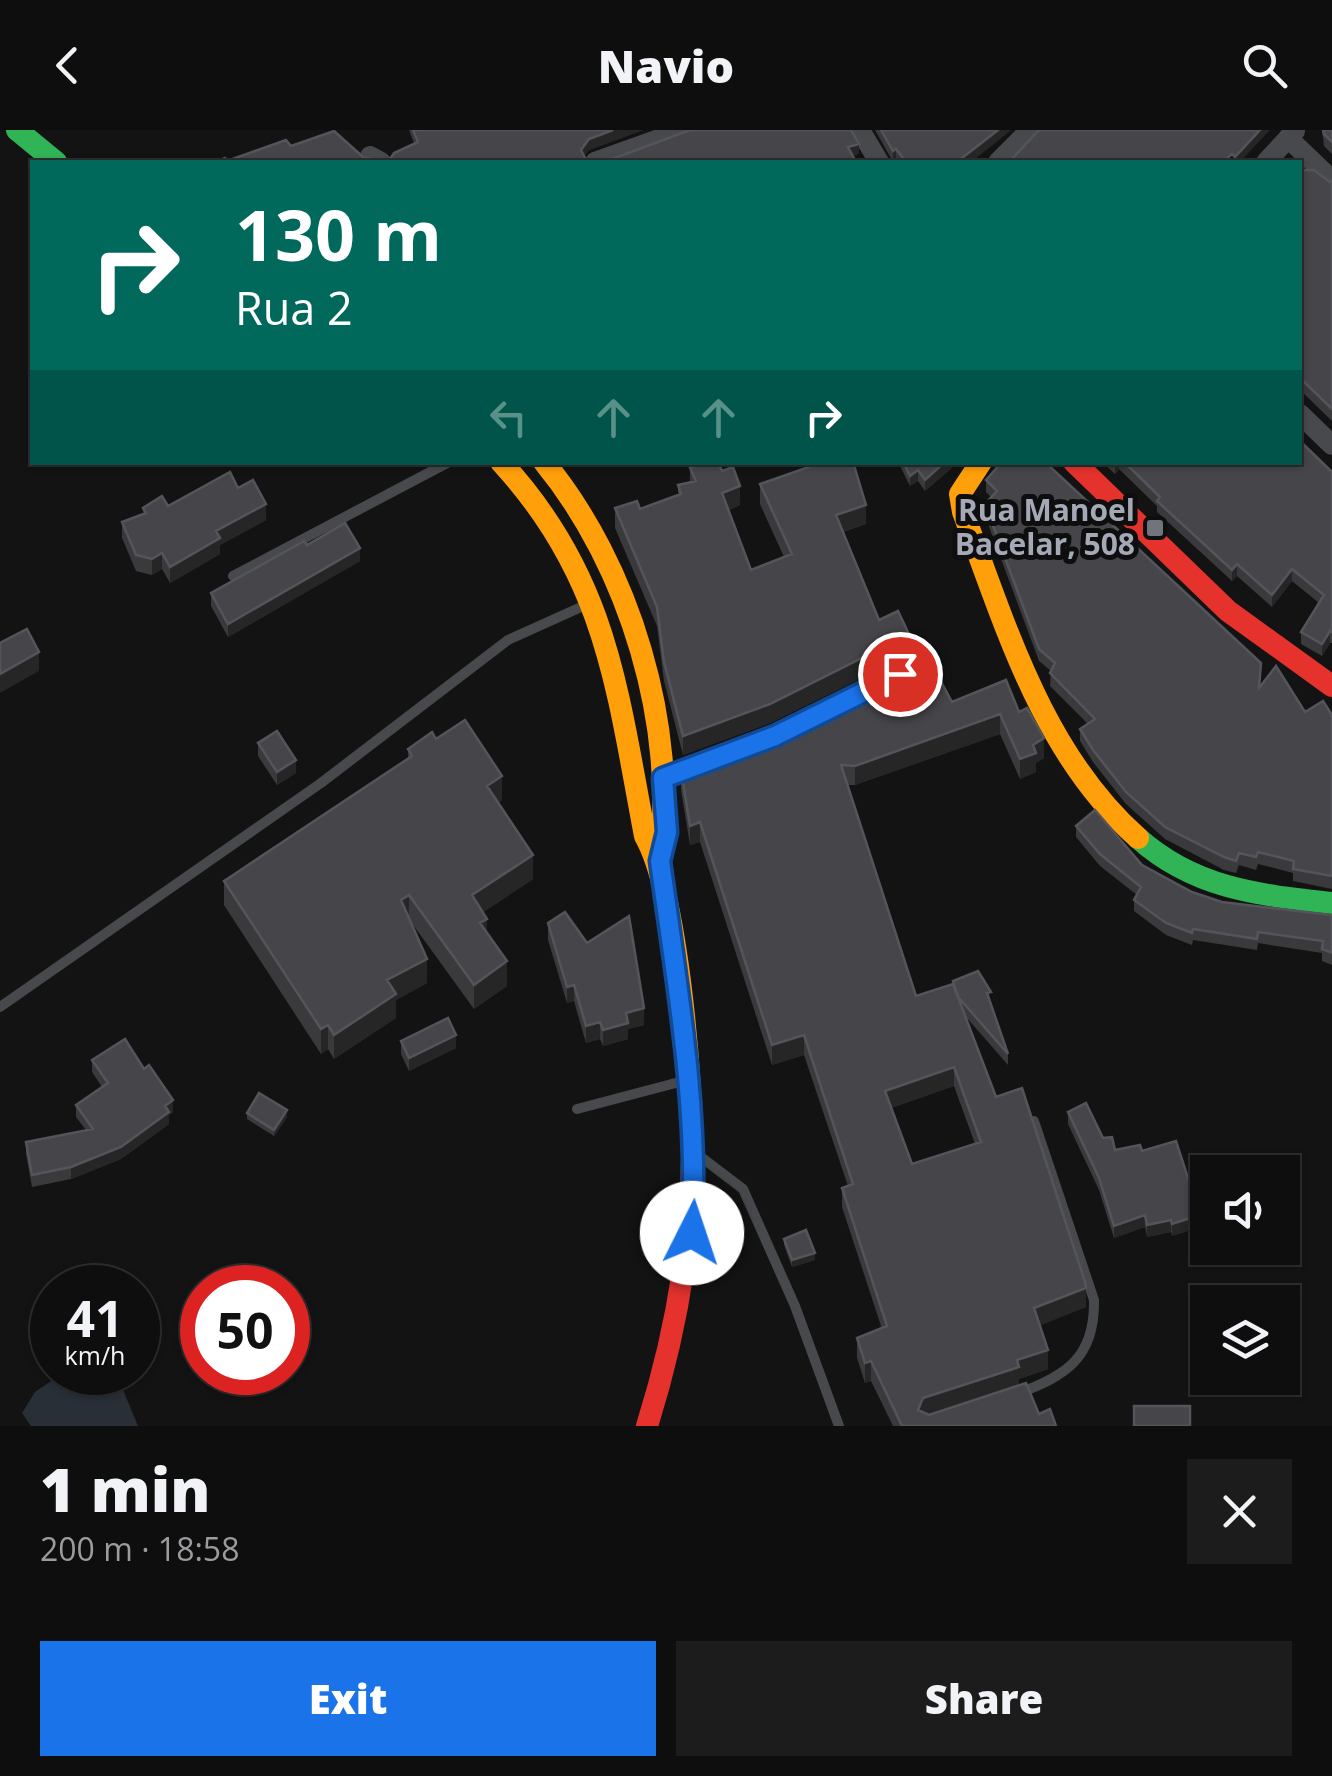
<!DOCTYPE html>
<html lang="en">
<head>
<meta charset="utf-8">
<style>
	:root { --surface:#0e0e0f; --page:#1c1c1d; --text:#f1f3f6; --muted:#9b9c9e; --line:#2e2e2f; --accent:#1a73e8 }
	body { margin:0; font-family:"Open Sans",sans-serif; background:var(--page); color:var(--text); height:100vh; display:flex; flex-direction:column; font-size:38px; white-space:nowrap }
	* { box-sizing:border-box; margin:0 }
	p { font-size:32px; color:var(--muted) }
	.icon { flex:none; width:55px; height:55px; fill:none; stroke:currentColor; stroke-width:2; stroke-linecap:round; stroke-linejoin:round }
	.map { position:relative; height:1296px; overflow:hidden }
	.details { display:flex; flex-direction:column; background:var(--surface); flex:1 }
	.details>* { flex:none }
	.banner { position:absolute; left:30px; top:30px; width:1272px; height:305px; border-radius:0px; box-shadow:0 2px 8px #0004,0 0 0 2px var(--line); background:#00695c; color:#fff; overflow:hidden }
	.fabs { position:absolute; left:1190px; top:1025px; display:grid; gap:20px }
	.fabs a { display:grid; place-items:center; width:110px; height:110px; border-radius:0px; background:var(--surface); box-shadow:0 2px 8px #0004,0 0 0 2px var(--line); font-size:50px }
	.speed { position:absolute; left:30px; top:1135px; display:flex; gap:20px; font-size:50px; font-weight:700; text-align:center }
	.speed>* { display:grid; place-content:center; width:130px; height:130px; border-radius:50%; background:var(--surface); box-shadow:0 2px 8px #0004,0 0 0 2px var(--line); line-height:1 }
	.speed small { font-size:25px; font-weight:400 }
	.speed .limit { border:15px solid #d22; background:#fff; color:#111 }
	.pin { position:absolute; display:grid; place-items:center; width:85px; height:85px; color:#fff; margin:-42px; border:5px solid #fff; border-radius:50%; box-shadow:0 2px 10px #0007 }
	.me { position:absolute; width:110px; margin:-55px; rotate:4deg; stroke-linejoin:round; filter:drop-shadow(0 0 8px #0008) }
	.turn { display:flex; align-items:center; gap:35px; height:210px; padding:0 40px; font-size:45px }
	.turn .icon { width:130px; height:130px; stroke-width:2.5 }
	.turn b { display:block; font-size:70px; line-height:85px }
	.lanes { display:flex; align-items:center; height:95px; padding:0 40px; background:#0003; justify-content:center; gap:50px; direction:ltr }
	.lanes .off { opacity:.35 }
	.round { display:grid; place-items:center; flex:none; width:105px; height:105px; border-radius:0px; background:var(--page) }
	.summary { display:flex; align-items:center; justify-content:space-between; height:170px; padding:0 40px }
	h1 { font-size:60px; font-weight:800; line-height:75px }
	.button { display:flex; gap:20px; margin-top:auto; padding:20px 40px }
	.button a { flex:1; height:115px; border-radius:0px; background:var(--accent); color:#fff; font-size:40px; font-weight:800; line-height:115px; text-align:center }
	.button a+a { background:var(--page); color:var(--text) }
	header { display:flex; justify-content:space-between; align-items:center; height:130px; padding:0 40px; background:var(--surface); font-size:45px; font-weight:800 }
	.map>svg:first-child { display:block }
	.water { fill:#292f37 }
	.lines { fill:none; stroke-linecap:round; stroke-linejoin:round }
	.lane { stroke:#48494c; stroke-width:10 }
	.street { stroke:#48494c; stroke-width:20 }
	.fast { stroke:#30b455; stroke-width:22 }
	.slow { stroke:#ff9f0a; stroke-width:22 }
	.jam { stroke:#e5322d; stroke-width:22 }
	.wall { fill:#3a3a3d; fill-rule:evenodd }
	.shaded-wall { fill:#262627 }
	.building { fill:#46464a; stroke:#54555b; stroke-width:2.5; fill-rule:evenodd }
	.route-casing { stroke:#114b97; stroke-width:25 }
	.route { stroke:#1a73e8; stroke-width:18 }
	.poi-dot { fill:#72747d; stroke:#0e0e0f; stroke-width:4 }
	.labels { text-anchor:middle; stroke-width:10; stroke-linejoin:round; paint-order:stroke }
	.poi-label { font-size:30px; font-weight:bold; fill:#a5a8b5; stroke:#0e0e0f; text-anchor:end }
</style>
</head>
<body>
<header><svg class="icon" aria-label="back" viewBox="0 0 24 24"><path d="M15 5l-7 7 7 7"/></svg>Navio<svg class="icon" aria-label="search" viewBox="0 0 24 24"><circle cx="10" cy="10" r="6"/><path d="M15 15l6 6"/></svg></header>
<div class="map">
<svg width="1332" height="1296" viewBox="0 0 1332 1296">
	<rect width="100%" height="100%" fill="#131314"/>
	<!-- water -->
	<path class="water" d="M63 1243H116L138 1296H31L22 1283 35 1262Z"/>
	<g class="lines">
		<!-- lane -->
		<path class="lane" d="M233 446 449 332
			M0 877 321 653 508 510 590 473
			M577 979 687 950
			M697 1024 743 1059 795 1176 839 1296
			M1016 1264C1067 1246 1095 1227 1094 1170L1034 991"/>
		<!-- street -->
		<path class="street" d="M860 0 879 32
			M1288 8 1332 50
			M370 26 381 32
			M595 32 684 0
			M998 32 1030 0
			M1266 32 1295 1
			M1300 284 1332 315"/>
		<!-- fast -->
		<path class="fast" d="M17 0 56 32
			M1138 708C1195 759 1260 765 1332 773"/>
		<!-- slow -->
		<path class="slow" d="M501 332C607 447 617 559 645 706 678 764 693 956 692 1027
			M544 332C629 435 679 598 659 731
			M981 332 960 364 963 382C1006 497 1043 624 1138 708"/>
		<!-- jam -->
		<path class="jam" d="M1074 332 1228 481 1332 556
			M647 1296C675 1207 691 1121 692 1027"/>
	</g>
	<!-- wall -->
	<path class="wall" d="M409 0H643L589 20 414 13Z
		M875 0H1011L971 32H898L896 30 893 32Z
		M1322 0H1332V24L1324 16Z
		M1300 40 1330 52 1332 50V291L1300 260Z
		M1301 312 1332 342V513H1330L1322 526 1301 514V502L1319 473 1292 451 1272 477 1237 446 1232 451 1157 382V376L1119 339 1115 344 1102 332H1300Z
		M898 332H955V335L925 361 918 351 910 356Z
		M690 338 740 375 729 380 751 440 784 427 760 374V354L866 394 843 402 879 490 898 481 922 532 952 572 1019 582 1044 628 1036 633V642L1020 649 1000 604 855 655H847L916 866 991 872 1008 924V935L966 887 996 967 1086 1177 1040 1195 1048 1239 1019 1249V1256L1039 1284 1056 1296H893L871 1251 865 1253 857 1228V1208L882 1199 842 1077V1058L848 1056 804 925 772 935 700 712 690 715 681 660V640L717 628V622L781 599 906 537 908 533 894 532 770 593 683 625 664 551 657 496 615 398V378L640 379 678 365V355L690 352ZM954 956 975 1014 912 1034 891 978Z
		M986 350 1260 557 1305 582 1332 585V759L1293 751V743L1258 734 1256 740 1239 735 1236 743 1224 740 1165 709 1126 674 1093 632 1080 611V599L1088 594 1050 556 1051 541 1039 531 985 386V374L991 367 986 362Z
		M238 358 266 390 220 415V424L170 453 162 439 152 445 136 441 122 408V392L143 384V378L168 376Z
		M307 415 360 431 228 507 211 476V463Z
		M436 609 502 670 498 673 533 749 483 782 487 803 507 856 474 879 411 792 427 853 396 870V888L334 929 328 919 321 924 224 775V751L408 629V619Z
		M258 613 296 643 277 655 258 626Z
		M1076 696 1192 762 1222 772 1332 785V835L1322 831V823L1258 813 1257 820 1193 810 1192 815 1166 805 1134 781V770L1137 765 1100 736 1076 707Z
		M548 793 644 895 628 899V909L603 916 600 909 586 913 574 871 567 873 548 810Z
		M401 911 456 918 409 941 401 924Z
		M92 930 173 982 169 985V994L121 1029 71 1049 32 1057 26 1024V1012L86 1000 76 987V975L102 957 92 942Z
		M1068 982 1103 1008 1115 1020 1142 1021 1200 1097 1172 1106 1171 1102 1147 1107 1145 1097 1114 1108 1099 1060 1068 994Z
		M247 983 287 987 274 1006 247 989Z
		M784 1109 815 1130 792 1137 784 1115Z"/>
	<!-- shaded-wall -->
	<path class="shaded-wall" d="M613 0H643L589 20 581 31V20L589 9Z
		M998 0H1011L971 32H957Z
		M1260 0H1270L1240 32H1235V27Z
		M859 14V24L848 28V17Z
		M896 19V30L893 32V21Z
		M945 332H955V335L925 361V350Z
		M1115 332H1119V339L1115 344Z
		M918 340V351L910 356V346Z
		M740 356V375L722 382V363Z
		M266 374V390L220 415V424L170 453V437L216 401Z
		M866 375V394L836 404V385Z
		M360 418V431L228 507V494Z
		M162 423V439L152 445V429Z
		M1237 434V446L1232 451V440Z
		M1292 439V451L1272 477V465Z
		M1330 501V513L1322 526V514Z
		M894 512V532L770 593 683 625V606Z
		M39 522V541L0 563V544Z
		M1000 584V604L855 655V636Z
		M1044 608V628L1036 633V642L1020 649V629L1033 615Z
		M296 630V643L277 655V642Z
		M502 646V670L487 680V656Z
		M700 692V712L690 715V696Z
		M533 725V749L472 790V765Z
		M409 765V789L401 770Z
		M487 789V813L480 793Z
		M427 829V853L396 870V888L334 929V905L387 850Z
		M507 831V856L474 879V855Z
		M574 855V871L567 873V857Z
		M644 878V895L628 899V909L603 916V900L626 883Z
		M600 892V909L586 913V896Z
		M328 895V919L321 924V899Z
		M456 905V918L409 941V928Z
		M804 905V925L772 935V915Z
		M954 937V956L885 980V961Z
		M173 970V982L169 985V994L121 1029 71 1049V1037Z
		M287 980V987L274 1006V1000Z
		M1145 1085V1097L1114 1108V1096Z
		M1200 1085V1097L1172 1106V1094Z
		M1171 1090V1102L1147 1107V1095Z
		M815 1123V1130L792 1137V1130Z
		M1086 1158V1177L1034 1198V1178Z
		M1048 1220V1239L1019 1249V1257L923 1288 918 1280 923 1268 1017 1230Z
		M871 1231V1251L865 1253V1233Z"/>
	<!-- building -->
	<path class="building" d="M413 0H613L589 9 581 20 587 32H589H388L394 23 418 12Z
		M690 0H851L859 14 848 17 856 32H604Z
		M881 0H998L957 32H906L896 19 893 21Z
		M1039 0H1260L1235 27 1232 24 1223 32H1009Z
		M1323 0H1332V12L1324 4Z
		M334 1 363 27 384 32H215L225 28 227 31 286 10 291 16Z
		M1300 40H1314L1330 52 1332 50V279L1300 248Z
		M1300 311 1332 342V502L1330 501 1322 514 1301 502 1324 465 1292 439 1272 465 1237 434 1232 440 1157 371 1160 367 1124 332H1300Z
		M705 332H718L722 341 733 337 740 356 722 363 751 440 792 424 760 354 823 332H853L866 375 836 385 879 490 898 481 922 532 929 529 952 572 1006 550 1019 582 1027 578 1044 608 1033 615 1036 623 1020 629 1000 584 855 636 841 635 916 866 953 854 996 967 1022 958 1085 1152 1086 1158 1034 1178 1048 1220 1017 1230 1019 1237 923 1268 918 1280 929 1285 1026 1253 1039 1284 1050 1279 1056 1296H902L871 1231 865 1233 857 1208 887 1196 842 1058 853 1054 804 905 772 915 700 692 690 696 681 640 724 625 717 622 781 599 906 537 913 519 907 513 894 512 770 574 683 606 664 532 657 477 615 378 637 371 640 379 681 364 678 355 696 351 690 338ZM954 937 981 1012 912 1034 885 961Z
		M903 332H945L925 350 918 340 910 346Z
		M1002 332H1045L1261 533 1259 558 1276 536 1305 582 1323 571 1332 585V746L1293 739 1294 731 1258 722 1256 727 1239 723 1236 731 1224 727 1165 697 1126 662 1093 620 1080 599 1095 589 1050 543 1055 533 1039 519 985 374 997 361 986 350Z
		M230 342 238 358 253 350 266 374 216 401 220 408 170 437 162 423 152 429 136 425 122 392 146 383 143 378 162 366 168 376Z
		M345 393 360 418 228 494 211 463 304 411 307 415Z
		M27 499 39 522 0 544V513Z
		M465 590 502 646 487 656 533 725 472 765 487 789 480 793 507 831 474 855 409 765 401 770 427 829 387 850 396 864 334 905 328 895 321 899 224 751 412 626 408 619 432 602 436 609Z
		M277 601 296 630 277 642 258 613Z
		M1095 680 1142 735 1192 762 1222 772 1332 785V823L1322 819 1323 811 1258 802 1257 809 1193 799 1192 803 1166 793 1134 770 1141 757 1100 724 1076 696Z
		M565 782 587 813 629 786 644 878 626 883 628 893 603 900 600 892 586 896 574 855 567 857 548 793Z
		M978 841 991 862 987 863 1008 924 959 868 955 858 953 851Z
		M448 888 456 905 409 928 401 911Z
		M125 909 144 939 149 935 173 970 165 976 169 982 121 1017 71 1037 32 1045 26 1012 93 999 76 975 108 953 92 930Z
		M259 963 287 980 274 1000 247 983Z
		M1086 973 1103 1008 1112 1007 1115 1020 1140 1015 1142 1021 1176 1011 1200 1085 1172 1094 1171 1090 1147 1095 1145 1085 1114 1096 1099 1048 1068 982Z
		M806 1100 815 1123 792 1130 784 1109Z
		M1134 1276H1190V1296H1134Z"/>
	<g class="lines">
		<!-- route casing -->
		<g class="route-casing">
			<path id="route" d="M692 1103C699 977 677 855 660 731L667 702 663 648 775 606 900 544"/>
		</g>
		<!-- route -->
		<use href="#route" class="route"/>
	</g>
	<!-- markers -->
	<rect class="poi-dot" x="1145" y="388" width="20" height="20" rx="5"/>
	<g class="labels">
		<!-- poi labels -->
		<g class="poi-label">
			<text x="1135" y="391">Rua Manoel<tspan x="1135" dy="34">Bacelar, 508</tspan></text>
		</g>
	</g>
</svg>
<div class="fabs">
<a><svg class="icon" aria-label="sound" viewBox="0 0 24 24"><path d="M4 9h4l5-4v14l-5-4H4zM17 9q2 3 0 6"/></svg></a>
<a><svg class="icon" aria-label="layers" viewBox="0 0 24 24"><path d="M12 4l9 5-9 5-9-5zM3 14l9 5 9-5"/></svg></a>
</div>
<div class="speed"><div>41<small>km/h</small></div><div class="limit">50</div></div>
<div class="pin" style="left:900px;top:544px;background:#d93025"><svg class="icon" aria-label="arrive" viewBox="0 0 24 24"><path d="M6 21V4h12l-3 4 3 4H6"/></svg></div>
<svg class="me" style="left:692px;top:1103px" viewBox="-20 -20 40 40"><circle r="19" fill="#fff"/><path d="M0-13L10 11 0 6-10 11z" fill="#1a73e8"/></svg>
<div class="banner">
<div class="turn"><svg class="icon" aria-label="right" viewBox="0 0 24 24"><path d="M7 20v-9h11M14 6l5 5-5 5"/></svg><div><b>130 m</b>Rua 2</div></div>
<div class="lanes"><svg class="icon off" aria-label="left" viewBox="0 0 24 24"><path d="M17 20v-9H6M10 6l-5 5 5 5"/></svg><svg class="icon off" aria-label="ahead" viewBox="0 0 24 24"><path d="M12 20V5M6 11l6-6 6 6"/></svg><svg class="icon off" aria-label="ahead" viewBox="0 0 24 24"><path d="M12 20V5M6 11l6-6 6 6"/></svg><svg class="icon" aria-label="right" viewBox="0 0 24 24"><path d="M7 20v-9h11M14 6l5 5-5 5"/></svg></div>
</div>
</div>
<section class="details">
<div class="summary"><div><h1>1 min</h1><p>200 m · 18:58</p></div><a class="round"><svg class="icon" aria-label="close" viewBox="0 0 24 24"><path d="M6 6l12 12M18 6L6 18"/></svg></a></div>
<div class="button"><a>Exit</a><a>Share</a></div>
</section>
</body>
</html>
